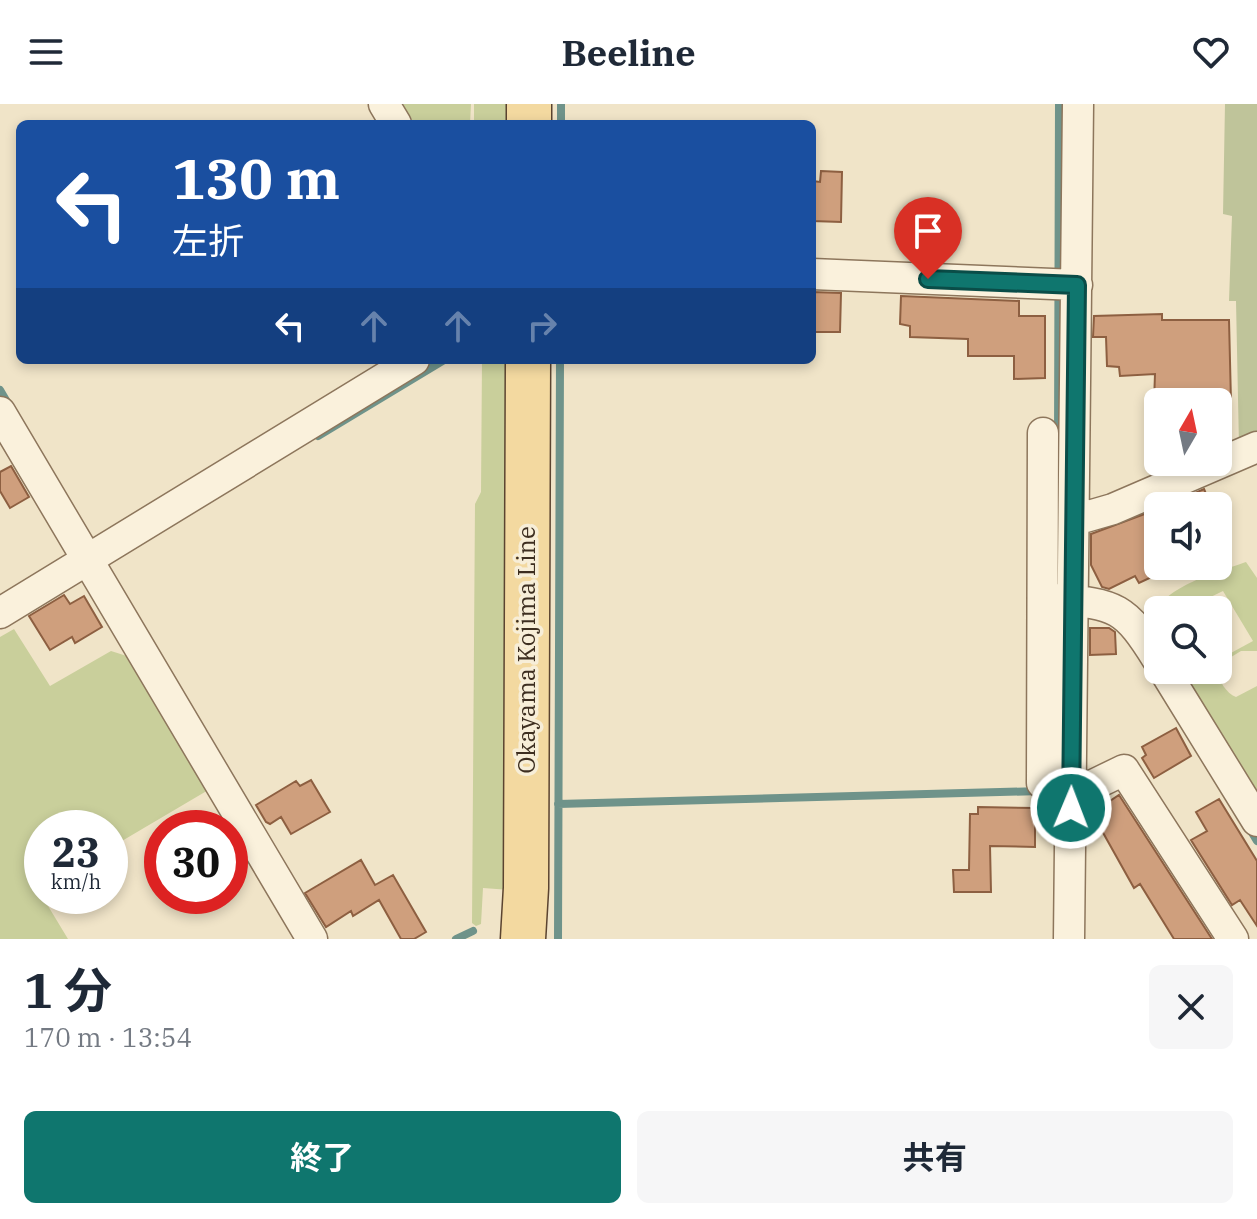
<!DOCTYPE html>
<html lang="ja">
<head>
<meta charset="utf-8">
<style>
	:root { --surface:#fff; --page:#f6f6f7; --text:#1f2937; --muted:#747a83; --accent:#0f766e }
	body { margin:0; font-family:"IBM Plex Serif","Noto Sans JP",serif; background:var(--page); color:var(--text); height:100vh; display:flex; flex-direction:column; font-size:30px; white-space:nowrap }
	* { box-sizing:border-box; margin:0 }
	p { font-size:26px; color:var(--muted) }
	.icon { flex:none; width:44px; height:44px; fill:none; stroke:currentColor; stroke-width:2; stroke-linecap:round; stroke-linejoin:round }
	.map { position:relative; height:835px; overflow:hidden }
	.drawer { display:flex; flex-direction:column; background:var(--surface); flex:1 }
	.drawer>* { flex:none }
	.guide { position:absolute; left:16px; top:16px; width:800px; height:244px; border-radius:12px; box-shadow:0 4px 12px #0003; background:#1a4fa0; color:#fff; overflow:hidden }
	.needle { width:52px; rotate:9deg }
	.tools { position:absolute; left:1144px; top:284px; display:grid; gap:16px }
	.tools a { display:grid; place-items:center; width:88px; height:88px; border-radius:12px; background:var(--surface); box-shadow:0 4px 12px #0003; font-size:40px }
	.speed { position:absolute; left:24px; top:706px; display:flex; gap:16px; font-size:40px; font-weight:700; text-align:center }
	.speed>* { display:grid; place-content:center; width:104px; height:104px; border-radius:50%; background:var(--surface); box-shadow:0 4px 12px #0003; line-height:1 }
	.speed small { font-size:20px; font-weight:400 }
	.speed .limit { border:12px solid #d22; background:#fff; color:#111 }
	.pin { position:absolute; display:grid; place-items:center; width:68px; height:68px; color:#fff; margin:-82px -34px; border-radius:50% 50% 50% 0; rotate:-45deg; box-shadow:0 0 8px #0007 }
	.pin .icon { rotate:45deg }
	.me { position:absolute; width:88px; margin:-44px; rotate:1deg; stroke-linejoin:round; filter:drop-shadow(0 0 6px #0008) }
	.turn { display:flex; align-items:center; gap:28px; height:168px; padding:0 24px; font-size:36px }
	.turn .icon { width:104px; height:104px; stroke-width:2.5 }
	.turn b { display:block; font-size:56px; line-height:68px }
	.lanes { display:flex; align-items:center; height:76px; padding:0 24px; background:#0003; justify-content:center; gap:40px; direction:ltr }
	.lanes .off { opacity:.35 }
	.round { display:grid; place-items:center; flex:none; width:84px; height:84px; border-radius:12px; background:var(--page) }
	.overview { display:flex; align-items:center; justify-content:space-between; height:136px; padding:0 24px }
	h1 { font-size:48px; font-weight:700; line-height:60px }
	.primary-button { display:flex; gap:16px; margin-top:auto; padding:16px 24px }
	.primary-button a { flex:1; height:92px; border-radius:12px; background:var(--accent); color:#fff; font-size:32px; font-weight:700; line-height:92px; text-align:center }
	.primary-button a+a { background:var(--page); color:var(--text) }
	header { display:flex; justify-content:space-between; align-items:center; height:104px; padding:0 24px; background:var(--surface); font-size:36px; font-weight:700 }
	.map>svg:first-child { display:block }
	.green { fill:#c9cf9b }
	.cemetery { fill:#bfc49a }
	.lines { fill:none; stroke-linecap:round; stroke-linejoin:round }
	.stream { stroke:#6f938a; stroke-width:8 }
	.building { fill:#cf9f7d; stroke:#8d5f41; stroke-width:2 }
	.minor-casing { stroke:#8d765c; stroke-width:33 }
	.primary-casing { stroke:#5b4430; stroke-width:47 }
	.minor { stroke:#faf1dc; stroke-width:30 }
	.primary { stroke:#f3d9a0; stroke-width:44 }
	.route-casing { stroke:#0a4d48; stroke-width:20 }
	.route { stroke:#0f766e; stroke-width:14 }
	.labels { text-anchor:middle; stroke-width:7; stroke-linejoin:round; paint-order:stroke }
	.street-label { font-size:24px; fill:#3d2e20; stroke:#f7eed8 }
</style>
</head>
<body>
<header><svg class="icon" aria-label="menu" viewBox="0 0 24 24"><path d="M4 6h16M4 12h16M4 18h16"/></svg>Beeline<svg class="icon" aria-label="heart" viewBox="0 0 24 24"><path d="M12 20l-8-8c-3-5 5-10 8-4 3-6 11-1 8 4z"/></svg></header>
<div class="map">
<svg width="1257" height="835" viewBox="0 0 1257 835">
	<rect width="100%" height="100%" fill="#f0e4c8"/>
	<!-- green -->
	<path class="green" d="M403 0H471L470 20H414Z
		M474 0H512V20H474Z
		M482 256H512L511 786 483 784 481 820 476 822 472 819 475 400 481 388Z
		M1246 458 1257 474V547H1241L1218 561V556L1253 537 1223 487 1184 506H1158V531C1135 489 1219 468 1246 458Z
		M14 525 50 582 111 547 133 554 210 685 110 744V724H42V784L39 787 68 835H0V533Z
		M1179 566H1217C1219 577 1226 589 1236 593L1257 582V693Z"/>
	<!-- cemetery -->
	<path class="cemetery" d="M1225 0H1257V336L1239 343 1236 197H1229L1232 112 1223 110Z"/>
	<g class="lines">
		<!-- stream -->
		<path class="stream" d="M561 20V0
			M0 286 10 303
			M318 332 444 256
			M1058 339 1059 0
			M1058 417V491
			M558 700 1041 687
			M1248 722 1257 737
			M456 835 473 827
			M558 835 560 256"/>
	</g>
	<!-- building -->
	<path class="building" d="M821 67 842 68 841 118 812 117V77L820 78Z
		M812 188 841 189 840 228H812Z
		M901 192 1019 197V212H1045V274L1014 275V252H968V235L910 233V222L900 220Z
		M1162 210V216H1229L1231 298H1154L1155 270 1120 272 1119 263 1107 262 1106 233H1093L1094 212Z
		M11 362 29 393 10 404 0 387V368Z
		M1204 385 1211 402H1165Z
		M1158 405V470L1139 479 1135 472 1109 485 1102 483 1091 461V430Z
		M64 491 70 500 84 492 102 523 75 539 72 533 50 546 29 512Z
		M1090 524H1109L1115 528 1116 550 1090 551Z
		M1176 624 1191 652 1154 674 1142 654 1146 651 1142 643Z
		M311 676 330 708 291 730 281 713 270 720 266 718 256 701 296 677 300 682Z
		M1119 691 1212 835H1174L1140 780 1134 784 1092 709Z
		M1219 695 1257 757V822L1240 796 1232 801 1191 736 1207 727 1196 708Z
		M978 703 1035 704V743L990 742 991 788H954L953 766H969L970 710H978Z
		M361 756 375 781 393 771 426 828 414 835H401L379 796 353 812 351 807 326 823 305 789Z"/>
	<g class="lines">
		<!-- minor casing -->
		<g class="minor-casing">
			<path id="minor" d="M384 0 396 20
				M812 170 1077 181
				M0 308 312 835
				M1075 416 1113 405 1257 343
				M1054 495C1117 500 1125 503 1158 556
				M0 509 414 256
				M1164 566 1257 717
				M1042 679 1043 329
				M1071 704 1089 683 1124 666 1233 835
				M1069 835 1078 0"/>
		</g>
		<!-- primary casing -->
		<g class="primary-casing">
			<path id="primary" d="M529 20V0
				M523 835 526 784 528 256"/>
		</g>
		<!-- minor -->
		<use href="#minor" class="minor"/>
		<!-- primary -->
		<use href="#primary" class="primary"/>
	</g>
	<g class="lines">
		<!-- route casing -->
		<g class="route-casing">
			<path id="route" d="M928 175 1077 181 1071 704"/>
		</g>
		<!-- route -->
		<use href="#route" class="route"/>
	</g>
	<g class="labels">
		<!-- street labels -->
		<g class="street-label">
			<text transform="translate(527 546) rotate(-90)" y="8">Okayama Kojima Line</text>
		</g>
	</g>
</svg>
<div class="tools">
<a><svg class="needle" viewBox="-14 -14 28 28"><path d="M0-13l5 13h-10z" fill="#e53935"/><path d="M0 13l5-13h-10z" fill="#747a83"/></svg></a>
<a><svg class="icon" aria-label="sound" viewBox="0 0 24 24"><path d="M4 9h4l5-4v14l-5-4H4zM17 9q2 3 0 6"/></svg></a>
<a><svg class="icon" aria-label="search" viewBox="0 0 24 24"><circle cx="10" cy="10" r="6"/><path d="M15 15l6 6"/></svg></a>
</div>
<div class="speed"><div>23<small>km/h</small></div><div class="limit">30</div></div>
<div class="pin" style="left:928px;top:175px;background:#d93025"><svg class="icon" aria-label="arrive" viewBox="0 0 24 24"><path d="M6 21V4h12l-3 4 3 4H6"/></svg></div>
<svg class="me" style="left:1071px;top:704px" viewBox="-20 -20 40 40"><circle r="17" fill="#0f766e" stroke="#fff" stroke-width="3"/><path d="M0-11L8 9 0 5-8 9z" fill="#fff"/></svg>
<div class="guide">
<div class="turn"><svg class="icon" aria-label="left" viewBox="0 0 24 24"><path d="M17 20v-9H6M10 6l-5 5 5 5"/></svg><div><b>130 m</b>左折</div></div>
<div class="lanes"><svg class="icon" aria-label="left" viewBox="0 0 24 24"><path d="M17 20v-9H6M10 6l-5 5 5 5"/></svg><svg class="icon off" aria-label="ahead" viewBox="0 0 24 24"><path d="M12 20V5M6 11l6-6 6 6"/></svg><svg class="icon off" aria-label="ahead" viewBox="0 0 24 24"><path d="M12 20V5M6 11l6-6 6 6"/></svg><svg class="icon off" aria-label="right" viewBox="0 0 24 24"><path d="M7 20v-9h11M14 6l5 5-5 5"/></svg></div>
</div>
</div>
<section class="drawer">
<div class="overview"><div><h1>1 分</h1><p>170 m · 13:54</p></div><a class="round"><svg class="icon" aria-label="close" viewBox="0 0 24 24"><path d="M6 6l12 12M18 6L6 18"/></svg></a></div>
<div class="primary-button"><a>終了</a><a>共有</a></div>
</section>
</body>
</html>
